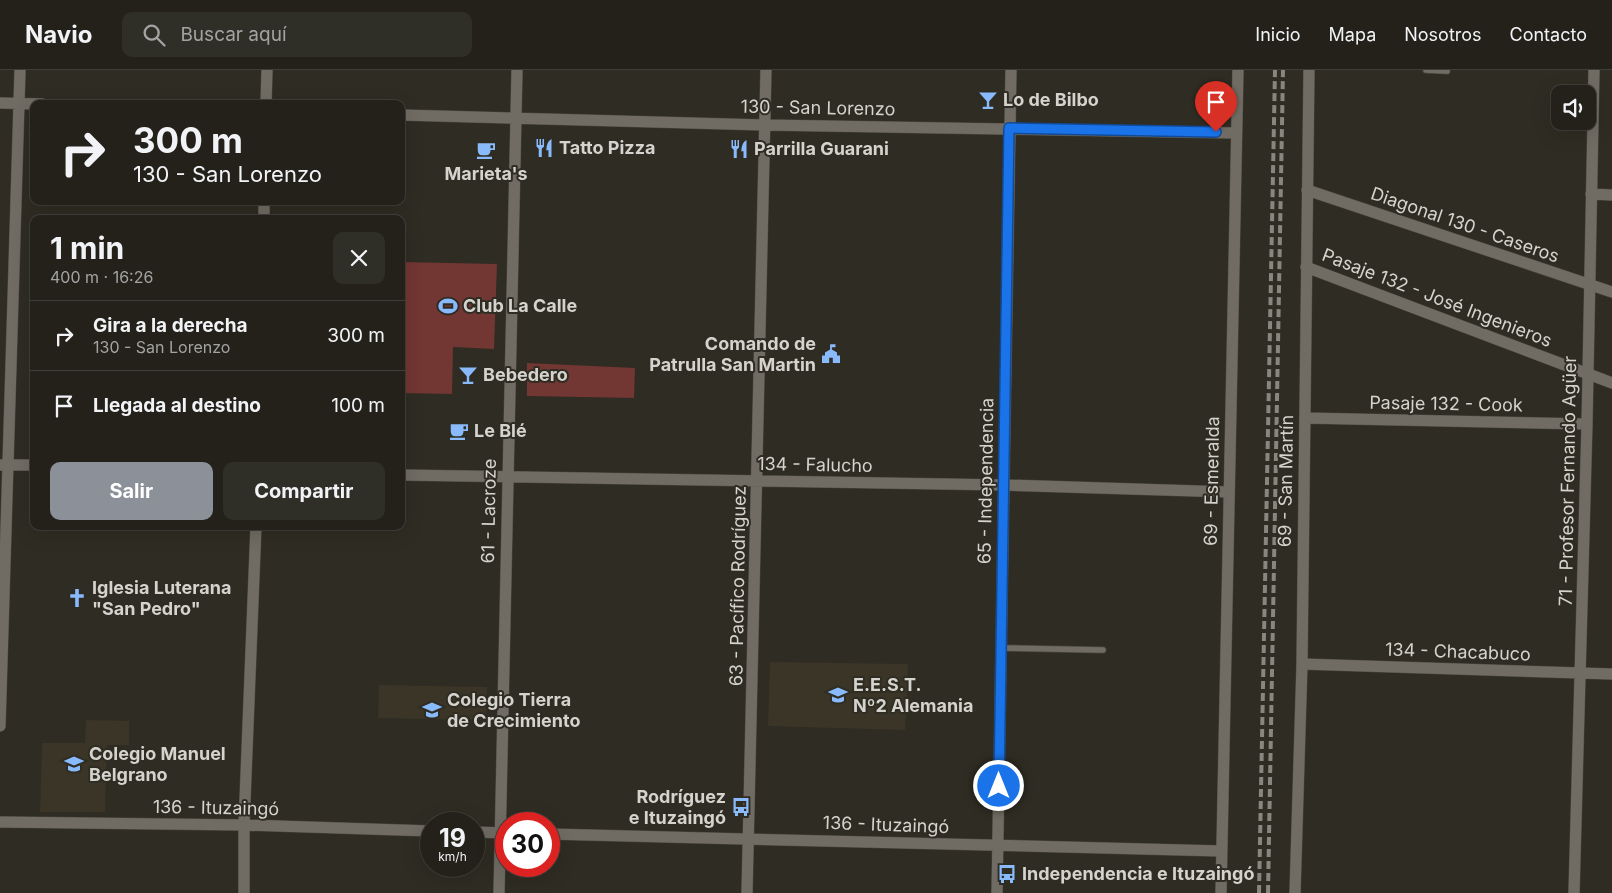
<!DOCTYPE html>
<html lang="es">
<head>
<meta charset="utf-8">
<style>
	:root { --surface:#23211a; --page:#2f2e27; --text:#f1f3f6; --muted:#a3a3a2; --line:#403e39; --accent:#8c9099 }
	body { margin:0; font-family:Inter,sans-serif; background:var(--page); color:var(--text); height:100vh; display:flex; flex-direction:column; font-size:19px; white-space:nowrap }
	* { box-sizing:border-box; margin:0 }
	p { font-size:16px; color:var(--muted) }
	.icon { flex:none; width:28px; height:28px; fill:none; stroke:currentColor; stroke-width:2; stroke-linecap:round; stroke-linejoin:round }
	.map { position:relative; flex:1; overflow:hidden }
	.sheet { position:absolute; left:30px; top:145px; width:375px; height:315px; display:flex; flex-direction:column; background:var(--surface); border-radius:10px; box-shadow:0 5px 20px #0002,0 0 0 1px var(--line) }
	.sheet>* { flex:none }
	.hud { position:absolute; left:30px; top:30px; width:375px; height:105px; border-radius:10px; box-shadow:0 5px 20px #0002,0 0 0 1px var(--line); background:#23211a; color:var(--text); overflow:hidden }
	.controls { position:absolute; left:1551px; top:15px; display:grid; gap:10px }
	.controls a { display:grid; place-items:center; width:45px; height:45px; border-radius:10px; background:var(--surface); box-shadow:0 5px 20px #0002,0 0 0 1px var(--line); font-size:25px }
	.speed { position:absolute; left:420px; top:742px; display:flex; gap:10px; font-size:25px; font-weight:700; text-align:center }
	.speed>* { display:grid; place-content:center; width:65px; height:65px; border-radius:50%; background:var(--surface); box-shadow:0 5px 20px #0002,0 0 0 1px var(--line); line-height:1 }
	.speed small { font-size:12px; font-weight:400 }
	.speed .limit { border:8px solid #d22; background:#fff; color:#111 }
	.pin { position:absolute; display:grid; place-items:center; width:42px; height:42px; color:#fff; margin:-51px -21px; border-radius:50% 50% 50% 0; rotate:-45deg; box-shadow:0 0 5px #0007 }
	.pin .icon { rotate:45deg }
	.me { position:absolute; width:55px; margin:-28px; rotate:0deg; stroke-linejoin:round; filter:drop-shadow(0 0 4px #0008) }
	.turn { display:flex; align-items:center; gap:18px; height:105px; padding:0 20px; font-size:22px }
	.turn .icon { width:65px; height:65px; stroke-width:2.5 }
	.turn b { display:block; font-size:35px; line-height:42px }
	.round { display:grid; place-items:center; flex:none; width:52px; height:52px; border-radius:10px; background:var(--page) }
	.summary { display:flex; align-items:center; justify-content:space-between; height:85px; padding:0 20px }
	h1 { font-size:30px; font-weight:700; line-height:38px }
	.button { display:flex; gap:10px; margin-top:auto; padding:10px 20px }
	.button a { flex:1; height:58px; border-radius:10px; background:var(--accent); color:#fff; font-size:20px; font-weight:700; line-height:58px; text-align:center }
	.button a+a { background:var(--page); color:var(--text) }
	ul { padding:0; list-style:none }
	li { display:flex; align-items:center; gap:15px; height:70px; padding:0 20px; border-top:1px solid var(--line) }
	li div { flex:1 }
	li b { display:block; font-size:19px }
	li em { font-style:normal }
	header { display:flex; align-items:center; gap:30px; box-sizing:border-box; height:70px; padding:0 25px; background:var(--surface); border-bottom:1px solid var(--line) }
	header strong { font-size:24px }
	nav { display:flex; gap:28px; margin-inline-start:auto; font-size:18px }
	.search { width:350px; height:45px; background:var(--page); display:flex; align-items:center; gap:12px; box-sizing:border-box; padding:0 18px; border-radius:10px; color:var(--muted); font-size:19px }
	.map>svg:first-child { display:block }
	.built { fill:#3b3527 }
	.green { fill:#723633 }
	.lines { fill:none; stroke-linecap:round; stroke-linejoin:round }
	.service-casing { stroke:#4c4943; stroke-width:7 }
	.minor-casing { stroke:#4c4943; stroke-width:12 }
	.service { stroke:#706c63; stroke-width:5.5 }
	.minor { stroke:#706c63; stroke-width:11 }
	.rail { stroke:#88867e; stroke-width:4; stroke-dasharray:8 4; stroke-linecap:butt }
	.route-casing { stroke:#114b97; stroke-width:12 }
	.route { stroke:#1a73e8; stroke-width:9 }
	.labels { text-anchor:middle; stroke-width:4; stroke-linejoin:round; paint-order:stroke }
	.poi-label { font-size:18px; font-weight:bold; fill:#d5d3cd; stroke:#2f2c23; text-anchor:start }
	.street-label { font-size:18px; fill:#d5d3cd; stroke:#2f2c23 }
</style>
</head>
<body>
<header>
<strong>Navio</strong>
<div class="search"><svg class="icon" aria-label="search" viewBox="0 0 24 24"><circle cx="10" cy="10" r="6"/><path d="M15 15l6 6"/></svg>Buscar aquí</div>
<nav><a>Inicio</a><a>Mapa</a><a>Nosotros</a><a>Contacto</a></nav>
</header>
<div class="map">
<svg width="1612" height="823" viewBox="0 0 1612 823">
	<rect width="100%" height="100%" fill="#2f2c23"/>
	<!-- built -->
	<path class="built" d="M770 592 908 594 905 660 768 656Z
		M379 615 487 617 486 650 378 648Z
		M86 650 129 651V675H107L105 742H40L42 673H85Z"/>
	<!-- green -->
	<path class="green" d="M401 192 497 194 494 279 453 277 452 324 401 323Z
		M527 293 635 298 634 328 527 326Z"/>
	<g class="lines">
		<!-- service casing -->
		<g class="service-casing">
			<path id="service" d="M1426 0 1447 1
				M1000 578 1103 580"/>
		</g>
		<!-- minor casing -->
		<g class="minor-casing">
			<path id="minor" d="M0 33 42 34
				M266 34 267 0
				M401 45 765 55 1235 63
				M1307 120 1612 222
				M1591 124 1612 125
				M264 149V131
				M1306 197 1612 313
				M1305 348 1587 354
				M0 395H34
				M401 405 1004 415 1229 422
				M1302 594 1612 604
				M0 656 20 0
				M0 752 244 755 431 761
				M474 762 506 763
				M549 764 1221 781
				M244 823V755L256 456
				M499 823 517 0
				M747 823 766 0
				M997 823 1011 0
				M1221 823 1238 0
				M1295 823 1302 594 1309 0
				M1574 823 1587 354 1594 0"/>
		</g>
		<!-- service -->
		<use href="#service" class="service"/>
		<!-- minor -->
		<use href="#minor" class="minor"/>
		<!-- rail -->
		<path class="rail" d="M1259 823 1275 0
			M1268 823 1283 0"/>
	</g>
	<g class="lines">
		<!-- route casing -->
		<g class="route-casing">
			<path id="route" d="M999 716 1009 58 1216 62"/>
		</g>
		<!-- route -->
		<use href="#route" class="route"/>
	</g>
	<!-- icons -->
	<defs>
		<g id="bar-bare" transform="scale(1.5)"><path d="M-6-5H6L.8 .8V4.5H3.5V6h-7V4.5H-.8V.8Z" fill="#89bafc" stroke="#2f2c23" stroke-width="2.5" paint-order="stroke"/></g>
		<g id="restaurant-bare" transform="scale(1.5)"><path d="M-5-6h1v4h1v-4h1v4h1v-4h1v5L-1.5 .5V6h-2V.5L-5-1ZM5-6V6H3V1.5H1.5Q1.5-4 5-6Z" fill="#89bafc" stroke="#2f2c23" stroke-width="2.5" paint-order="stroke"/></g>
		<g id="cafe-bare" transform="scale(1.5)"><path d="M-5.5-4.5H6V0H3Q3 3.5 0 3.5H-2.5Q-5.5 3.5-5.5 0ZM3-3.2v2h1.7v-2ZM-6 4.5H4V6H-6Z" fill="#89bafc" stroke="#2f2c23" stroke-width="2.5" paint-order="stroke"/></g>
		<g id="stadium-bare" transform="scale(1.5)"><path d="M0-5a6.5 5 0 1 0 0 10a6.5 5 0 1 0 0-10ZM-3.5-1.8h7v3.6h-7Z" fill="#89bafc" stroke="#2f2c23" stroke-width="2.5" paint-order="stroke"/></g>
		<g id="civic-bare" transform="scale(1.5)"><path d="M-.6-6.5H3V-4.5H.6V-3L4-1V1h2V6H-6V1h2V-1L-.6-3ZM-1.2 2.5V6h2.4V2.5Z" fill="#89bafc" stroke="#2f2c23" stroke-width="2.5" paint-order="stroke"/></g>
		<g id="church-bare" transform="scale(1.5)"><path d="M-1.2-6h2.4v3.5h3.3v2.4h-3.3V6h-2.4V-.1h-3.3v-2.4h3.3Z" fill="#89bafc" stroke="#2f2c23" stroke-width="2.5" paint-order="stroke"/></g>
		<g id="school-bare" transform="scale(1.5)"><path d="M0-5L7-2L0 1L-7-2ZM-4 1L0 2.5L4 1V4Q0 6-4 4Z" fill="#89bafc" stroke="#2f2c23" stroke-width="2.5" paint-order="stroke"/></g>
		<g id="bus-bare" transform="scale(1.5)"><path d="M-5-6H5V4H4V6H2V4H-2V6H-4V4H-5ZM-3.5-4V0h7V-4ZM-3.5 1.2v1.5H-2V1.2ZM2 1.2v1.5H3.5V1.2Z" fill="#89bafc" stroke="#2f2c23" stroke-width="2.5" paint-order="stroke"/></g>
	</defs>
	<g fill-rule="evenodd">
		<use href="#bar-bare" x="988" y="30"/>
		<use href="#restaurant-bare" x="544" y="78"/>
		<use href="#restaurant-bare" x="739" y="79"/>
		<use href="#cafe-bare" x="486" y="80"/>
		<use href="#stadium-bare" x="448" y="236"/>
		<use href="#civic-bare" x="831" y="284"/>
		<use href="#bar-bare" x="468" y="305"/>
		<use href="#cafe-bare" x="459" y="361"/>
		<use href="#church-bare" x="77" y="528"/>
		<use href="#school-bare" x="838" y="625"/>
		<use href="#school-bare" x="432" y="640"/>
		<use href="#school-bare" x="74" y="694"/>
		<use href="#bus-bare" x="741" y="737"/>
		<use href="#bus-bare" x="1007" y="804"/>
	</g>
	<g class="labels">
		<!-- poi labels -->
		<g class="poi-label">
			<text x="1003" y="36">Lo de Bilbo</text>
			<text x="559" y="84">Tatto Pizza</text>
			<text x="754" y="85">Parrilla Guarani</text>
			<text x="486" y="110" text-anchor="middle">Marieta's</text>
			<text x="463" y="242">Club La Calle</text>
			<text x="816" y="280" text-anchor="end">Comando de<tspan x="816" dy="21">Patrulla San Martin</tspan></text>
			<text x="483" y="311">Bebedero</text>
			<text x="474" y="367">Le Blé</text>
			<text x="92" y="524">Iglesia Luterana<tspan x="92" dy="21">"San Pedro"</tspan></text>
			<text x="853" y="621">E.E.S.T.<tspan x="853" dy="21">Nº2 Alemania</tspan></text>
			<text x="447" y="636">Colegio Tierra<tspan x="447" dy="21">de Crecimiento</tspan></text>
			<text x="89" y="690">Colegio Manuel<tspan x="89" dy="21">Belgrano</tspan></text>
			<text x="726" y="733" text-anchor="end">Rodríguez<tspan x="726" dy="21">e Ituzaingó</tspan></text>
			<text x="1022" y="810">Independencia e Ituzaingó</text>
		</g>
		<!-- street labels -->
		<g class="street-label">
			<text transform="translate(818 38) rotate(1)" y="6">130 - San Lorenzo</text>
			<text transform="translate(1465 155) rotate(19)" y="6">Diagonal 130 - Caseros</text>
			<text transform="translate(1437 228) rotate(21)" y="6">Pasaje 132 - José Ingenieros</text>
			<text transform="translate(1446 334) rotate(1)" y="6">Pasaje 132 - Cook</text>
			<text transform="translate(815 395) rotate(1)" y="6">134 - Falucho</text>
			<text transform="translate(986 411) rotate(-89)" y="6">65 - Independencia</text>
			<text transform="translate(1212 411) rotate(-89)" y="6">69 - Esmeralda</text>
			<text transform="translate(1286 411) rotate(-89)" y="6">69 - San Martín</text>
			<text transform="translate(1568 411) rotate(-89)" y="6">71 - Profesor Fernando Agüer</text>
			<text transform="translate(489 441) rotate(-89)" y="6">61 - Lacroze</text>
			<text transform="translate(738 516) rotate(-89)" y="6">63 - Pacífico Rodríguez</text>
			<text transform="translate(1458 582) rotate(2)" y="6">134 - Chacabuco</text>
			<text transform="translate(216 738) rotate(1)" y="6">136 - Ituzaingó</text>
			<text transform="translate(886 755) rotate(2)" y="6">136 - Ituzaingó</text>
		</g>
	</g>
</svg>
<div class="controls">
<a><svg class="icon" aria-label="sound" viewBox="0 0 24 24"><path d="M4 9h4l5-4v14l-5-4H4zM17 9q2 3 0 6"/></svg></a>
</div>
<div class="speed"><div>19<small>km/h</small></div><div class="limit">30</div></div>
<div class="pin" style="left:1216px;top:62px;background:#d93025"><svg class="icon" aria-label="arrive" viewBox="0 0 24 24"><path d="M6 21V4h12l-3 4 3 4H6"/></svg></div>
<svg class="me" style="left:999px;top:716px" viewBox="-20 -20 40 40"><circle r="17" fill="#1a73e8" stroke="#fff" stroke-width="3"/><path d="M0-11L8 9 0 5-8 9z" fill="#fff"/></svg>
<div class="hud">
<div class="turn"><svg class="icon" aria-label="right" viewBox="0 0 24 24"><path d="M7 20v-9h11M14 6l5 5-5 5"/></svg><div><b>300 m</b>130 - San Lorenzo</div></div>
</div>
<section class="sheet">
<div class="summary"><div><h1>1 min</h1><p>400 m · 16:26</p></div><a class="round"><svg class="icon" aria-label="close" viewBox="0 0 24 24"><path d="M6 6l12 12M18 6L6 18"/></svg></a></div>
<ul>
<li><svg class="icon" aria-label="right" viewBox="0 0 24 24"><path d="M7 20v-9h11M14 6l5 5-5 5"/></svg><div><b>Gira a la derecha</b><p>130 - San Lorenzo</p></div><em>300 m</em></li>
<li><svg class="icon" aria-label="arrive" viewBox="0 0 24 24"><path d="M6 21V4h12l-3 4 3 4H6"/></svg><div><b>Llegada al destino</b></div><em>100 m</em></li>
</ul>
<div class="button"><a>Salir</a><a>Compartir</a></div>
</section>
</div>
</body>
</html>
